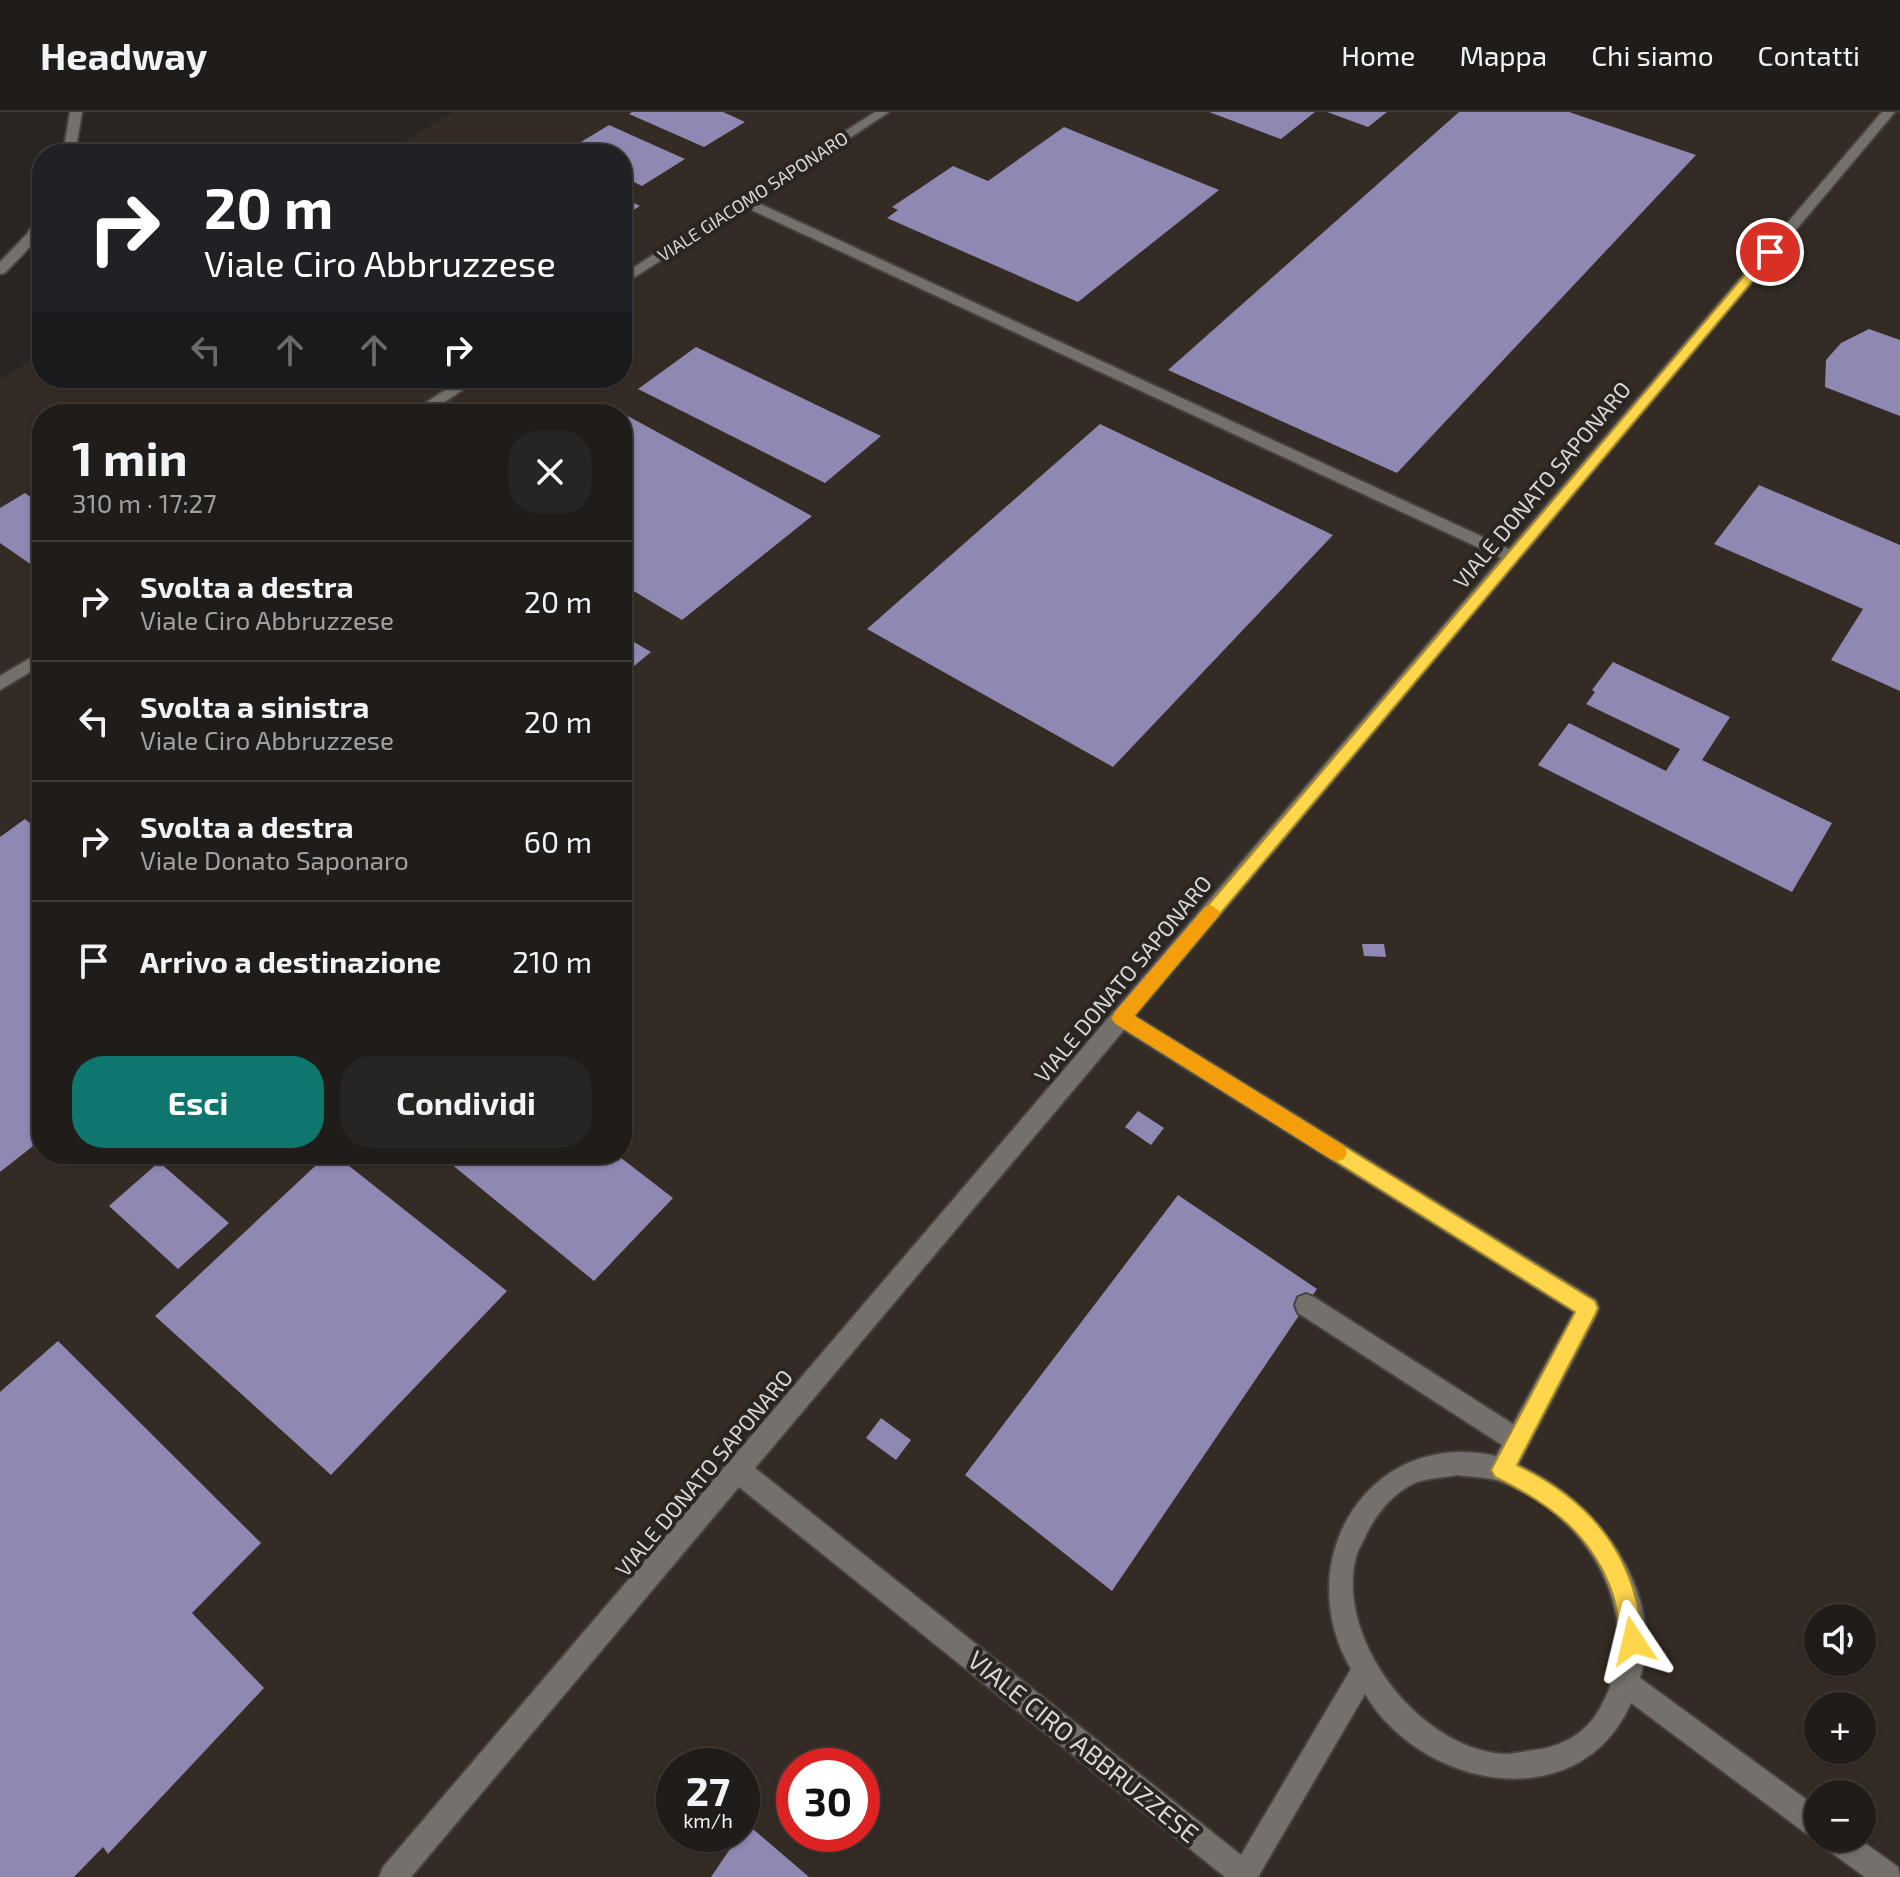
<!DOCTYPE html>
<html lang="it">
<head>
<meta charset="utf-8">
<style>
	:root { --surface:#1f1c1a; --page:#272523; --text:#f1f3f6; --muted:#a1a1a2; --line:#3c3a39; --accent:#0f766e }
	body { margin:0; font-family:"Exo 2",sans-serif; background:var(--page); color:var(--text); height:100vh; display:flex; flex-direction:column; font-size:30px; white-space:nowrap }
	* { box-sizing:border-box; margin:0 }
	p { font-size:26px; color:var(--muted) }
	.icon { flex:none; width:44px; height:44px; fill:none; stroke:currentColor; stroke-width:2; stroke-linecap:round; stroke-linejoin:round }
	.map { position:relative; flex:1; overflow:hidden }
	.panel { position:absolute; left:32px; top:292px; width:600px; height:760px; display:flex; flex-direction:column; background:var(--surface); border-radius:32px; box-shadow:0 2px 6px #0004,0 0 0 2px var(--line) }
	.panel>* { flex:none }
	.hud { position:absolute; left:32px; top:32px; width:600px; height:244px; border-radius:32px; box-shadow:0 2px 6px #0004,0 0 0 2px var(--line); background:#202124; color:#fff; overflow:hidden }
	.fabs { position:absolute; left:1804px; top:1492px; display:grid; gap:16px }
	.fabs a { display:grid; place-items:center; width:72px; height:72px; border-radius:50%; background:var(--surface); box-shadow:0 2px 6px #0004,0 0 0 2px var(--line); font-size:40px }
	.speed { position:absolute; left:656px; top:1636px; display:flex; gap:16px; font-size:40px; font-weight:700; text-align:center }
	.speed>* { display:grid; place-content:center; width:104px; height:104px; border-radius:50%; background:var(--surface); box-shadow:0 2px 6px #0004,0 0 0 2px var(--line); line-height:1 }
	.speed small { font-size:20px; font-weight:400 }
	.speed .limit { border:12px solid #d22; background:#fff; color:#111 }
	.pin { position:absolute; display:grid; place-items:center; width:68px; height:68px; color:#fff; margin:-34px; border:4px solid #fff; border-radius:50%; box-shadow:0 2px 8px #0007 }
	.me { position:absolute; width:88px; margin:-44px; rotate:350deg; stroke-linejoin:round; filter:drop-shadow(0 0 6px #0008) }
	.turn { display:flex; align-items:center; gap:28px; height:168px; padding:0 40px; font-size:36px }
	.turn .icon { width:104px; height:104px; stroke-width:2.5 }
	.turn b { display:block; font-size:56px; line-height:68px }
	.lanes { display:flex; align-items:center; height:76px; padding:0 40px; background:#0003; justify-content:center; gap:40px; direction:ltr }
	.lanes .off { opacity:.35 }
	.round { display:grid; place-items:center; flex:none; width:84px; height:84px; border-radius:32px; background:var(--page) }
	.summary { display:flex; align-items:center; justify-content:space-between; height:136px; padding:0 40px }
	h1 { font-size:48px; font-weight:700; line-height:60px }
	.cta { display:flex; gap:16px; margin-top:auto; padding:16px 40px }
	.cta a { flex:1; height:92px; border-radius:32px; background:var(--accent); color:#fff; font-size:32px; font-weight:700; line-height:92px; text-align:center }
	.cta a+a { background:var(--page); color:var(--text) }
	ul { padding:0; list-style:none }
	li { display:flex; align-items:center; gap:24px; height:120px; padding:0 40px; border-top:2px solid var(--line) }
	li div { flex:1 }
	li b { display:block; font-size:30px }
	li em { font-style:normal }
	header { display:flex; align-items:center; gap:48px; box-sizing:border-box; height:112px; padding:0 40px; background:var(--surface); border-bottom:2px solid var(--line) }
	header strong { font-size:38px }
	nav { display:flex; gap:44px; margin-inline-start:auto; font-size:28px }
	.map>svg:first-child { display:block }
	.built { fill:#342c24; fill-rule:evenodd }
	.building { fill:#8e88b2 }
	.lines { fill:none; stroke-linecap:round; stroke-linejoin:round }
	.minor-casing { stroke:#46423f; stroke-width:4 }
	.minor { fill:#74706c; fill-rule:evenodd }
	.route { fill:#ffd54a; stroke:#a68a30; stroke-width:2 }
	.slow { fill:#f59e0b }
	.labels { text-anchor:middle; stroke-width:8; stroke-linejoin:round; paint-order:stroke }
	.far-street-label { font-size:18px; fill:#d9d6d4; stroke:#292522 }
	.street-label { font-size:22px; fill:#d9d6d4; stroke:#292522 }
	.near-street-label { font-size:26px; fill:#d9d6d4; stroke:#292522 }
</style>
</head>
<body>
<header>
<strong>Headway</strong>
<nav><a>Home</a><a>Mappa</a><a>Chi siamo</a><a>Contatti</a></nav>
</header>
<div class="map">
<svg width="1900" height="1765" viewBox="0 0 1900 1765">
	<rect width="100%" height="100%" fill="#292522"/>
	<!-- built -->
	<path class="built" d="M454 0H1900V1765H0V267L42 242V266H622V42H383ZM42 302H622V1042H42ZM1818 1506H1862V1550H1818ZM1818 1594H1862V1638H1818ZM674 1654H742V1722H674ZM794 1654H862V1722H794ZM1818 1682H1862V1726H1818Z"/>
	<!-- building -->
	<path class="building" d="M632 0H723L745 10 704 35 629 2Z
		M1209 0H1315L1281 27Z
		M1327 0H1387L1368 15Z
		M1459 0H1569L1696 43 1397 361 1168 258Z
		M609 13 685 47 642 74 622 64V42H574L566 39Z
		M1064 15 1219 78 1078 190 887 106 898 98 892 95 953 54 988 69Z
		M622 85 640 94 622 105 630 109 622 114Z
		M1869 217 1900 228V304L1825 275 1826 248 1841 231Z
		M696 235 881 324 825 371 638 277Z
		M613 296 624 302 812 404 682 508 622 472V302H605Z
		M1100 312 1333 423 1113 655 867 517Z
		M1759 373 1900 433V579L1831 548 1863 497 1714 432Z
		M25 381 42 393V460L0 431V396Z
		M622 523 651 540 622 564Z
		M1613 550 1730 605 1702 648 1832 711 1792 780 1538 653 1569 611 1666 659 1680 637 1586 592 1595 580 1592 578Z
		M25 707 42 721V1027L0 1060V725Z
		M1362 832H1384L1386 845 1364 844Z
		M1138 999 1164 1016 1151 1033 1125 1015Z
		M328 1042H334L507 1179 331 1363 155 1204Z
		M439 1042H616L673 1086 594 1169Z
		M159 1050 229 1111 178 1157 109 1094Z
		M1178 1083 1317 1177 1112 1479 965 1363Z
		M58 1229 261 1431 192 1501 264 1576 108 1742 103 1735 74 1765H0V1280Z
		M881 1306 911 1328 896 1348 866 1326Z
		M747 1712 809 1765H711Z"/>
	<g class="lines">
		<!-- minor casing -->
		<g class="minor-casing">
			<path id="minor" d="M70 0H82L75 42H63Z
				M875 0H889L754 89 1509 437 1882 0H1895L1135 904 1596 1188 1599 1196 1596 1204 1518 1353C1594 1386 1667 1478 1640 1566L1818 1696 1819 1726 1808 1723 1631 1591C1580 1707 1422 1678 1365 1582L1258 1765H1225L739 1375 411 1765H379L383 1755 1501 446 745 95 622 173V163ZM1124 918 1574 1200 1513 1312 1314 1185 1306 1182 1298 1185 1295 1193 1298 1201 1502 1333 1496 1344C1368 1315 1288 1450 1351 1557L1241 1743 755 1356ZM1457 1363C1471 1365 1486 1365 1499 1369 1590 1401 1651 1510 1599 1598 1585 1622 1561 1635 1534 1638 1525 1639 1514 1642 1504 1642 1420 1637 1335 1528 1356 1445 1358 1438 1363 1430 1366 1423 1376 1402 1393 1381 1415 1371 1428 1366 1444 1366 1457 1363Z
				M42 104C42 129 21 143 5 161L0 162V150L27 122 37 105Z
				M463 266H480L427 302H409Z
				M42 539V553L0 578V564Z
				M1821 1726H1858L1898 1755 1900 1765H1865L1825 1736Z"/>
		</g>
		<!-- minor -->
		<use href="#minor" class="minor"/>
	</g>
	<!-- route -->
	<path class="route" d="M1766 138 1777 140 1134 904 1595 1189 1598 1196 1595 1203 1517 1353C1580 1383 1626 1429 1639 1501 1642 1513 1646 1525 1641 1537L1633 1541 1625 1537C1618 1520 1619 1501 1613 1483 1593 1423 1549 1391 1495 1365L1491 1358 1575 1200 1115 911 1112 906Z"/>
	<!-- slow -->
	<path class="slow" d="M1211 793 1220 800 1217 805 1134 904 1344 1034 1347 1040 1344 1047 1338 1049 1331 1047 1115 911 1112 906 1115 900 1205 795Z"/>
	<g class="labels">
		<!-- far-street labels -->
		<g class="far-street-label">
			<text transform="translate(753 85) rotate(-33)" y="6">VIALE GIACOMO SAPONARO</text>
		</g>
		<!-- street labels -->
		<g class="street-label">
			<text transform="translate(1542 373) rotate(-50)" y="8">VIALE DONATO SAPONARO</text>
			<text transform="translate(1123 867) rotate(-50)" y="8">VIALE DONATO SAPONARO</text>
			<text transform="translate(704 1361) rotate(-50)" y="8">VIALE DONATO SAPONARO</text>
		</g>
		<!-- near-street labels -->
		<g class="near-street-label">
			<text transform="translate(1083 1635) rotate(39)" y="9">VIALE CIRO ABBRUZZESE</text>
		</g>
	</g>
</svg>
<div class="fabs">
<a><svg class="icon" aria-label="sound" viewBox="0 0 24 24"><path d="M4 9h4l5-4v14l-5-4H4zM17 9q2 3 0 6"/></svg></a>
<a>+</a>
<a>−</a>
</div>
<div class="speed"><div>27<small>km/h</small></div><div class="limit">30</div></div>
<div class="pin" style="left:1770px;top:140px;background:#d93025"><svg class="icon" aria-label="arrive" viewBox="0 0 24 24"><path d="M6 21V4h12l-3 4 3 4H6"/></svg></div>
<svg class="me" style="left:1633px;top:1529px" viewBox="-20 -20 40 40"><path d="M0-17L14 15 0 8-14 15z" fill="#ffd54a" stroke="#fff" stroke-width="4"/></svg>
<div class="hud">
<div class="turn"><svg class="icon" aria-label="right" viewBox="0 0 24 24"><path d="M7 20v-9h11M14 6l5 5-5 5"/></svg><div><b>20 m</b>Viale Ciro Abbruzzese</div></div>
<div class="lanes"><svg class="icon off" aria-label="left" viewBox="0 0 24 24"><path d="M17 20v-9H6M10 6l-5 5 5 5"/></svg><svg class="icon off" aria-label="ahead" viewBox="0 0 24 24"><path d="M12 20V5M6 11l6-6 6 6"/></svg><svg class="icon off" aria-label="ahead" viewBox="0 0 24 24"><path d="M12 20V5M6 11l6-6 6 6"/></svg><svg class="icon" aria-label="right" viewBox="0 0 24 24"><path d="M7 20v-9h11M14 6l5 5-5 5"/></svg></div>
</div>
<section class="panel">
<div class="summary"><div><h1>1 min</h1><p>310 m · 17:27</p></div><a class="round"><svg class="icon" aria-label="close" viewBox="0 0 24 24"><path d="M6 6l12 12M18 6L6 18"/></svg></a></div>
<ul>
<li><svg class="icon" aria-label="right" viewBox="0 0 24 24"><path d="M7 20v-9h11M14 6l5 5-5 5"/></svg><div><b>Svolta a destra</b><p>Viale Ciro Abbruzzese</p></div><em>20 m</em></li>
<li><svg class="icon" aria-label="left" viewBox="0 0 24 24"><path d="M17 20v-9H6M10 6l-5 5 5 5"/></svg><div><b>Svolta a sinistra</b><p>Viale Ciro Abbruzzese</p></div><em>20 m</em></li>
<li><svg class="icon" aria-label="right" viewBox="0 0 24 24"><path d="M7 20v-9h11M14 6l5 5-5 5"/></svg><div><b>Svolta a destra</b><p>Viale Donato Saponaro</p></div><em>60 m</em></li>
<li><svg class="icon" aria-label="arrive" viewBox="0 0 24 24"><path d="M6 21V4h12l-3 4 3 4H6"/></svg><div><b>Arrivo a destinazione</b></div><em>210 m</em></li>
</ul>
<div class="cta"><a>Esci</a><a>Condividi</a></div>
</section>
</div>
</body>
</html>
